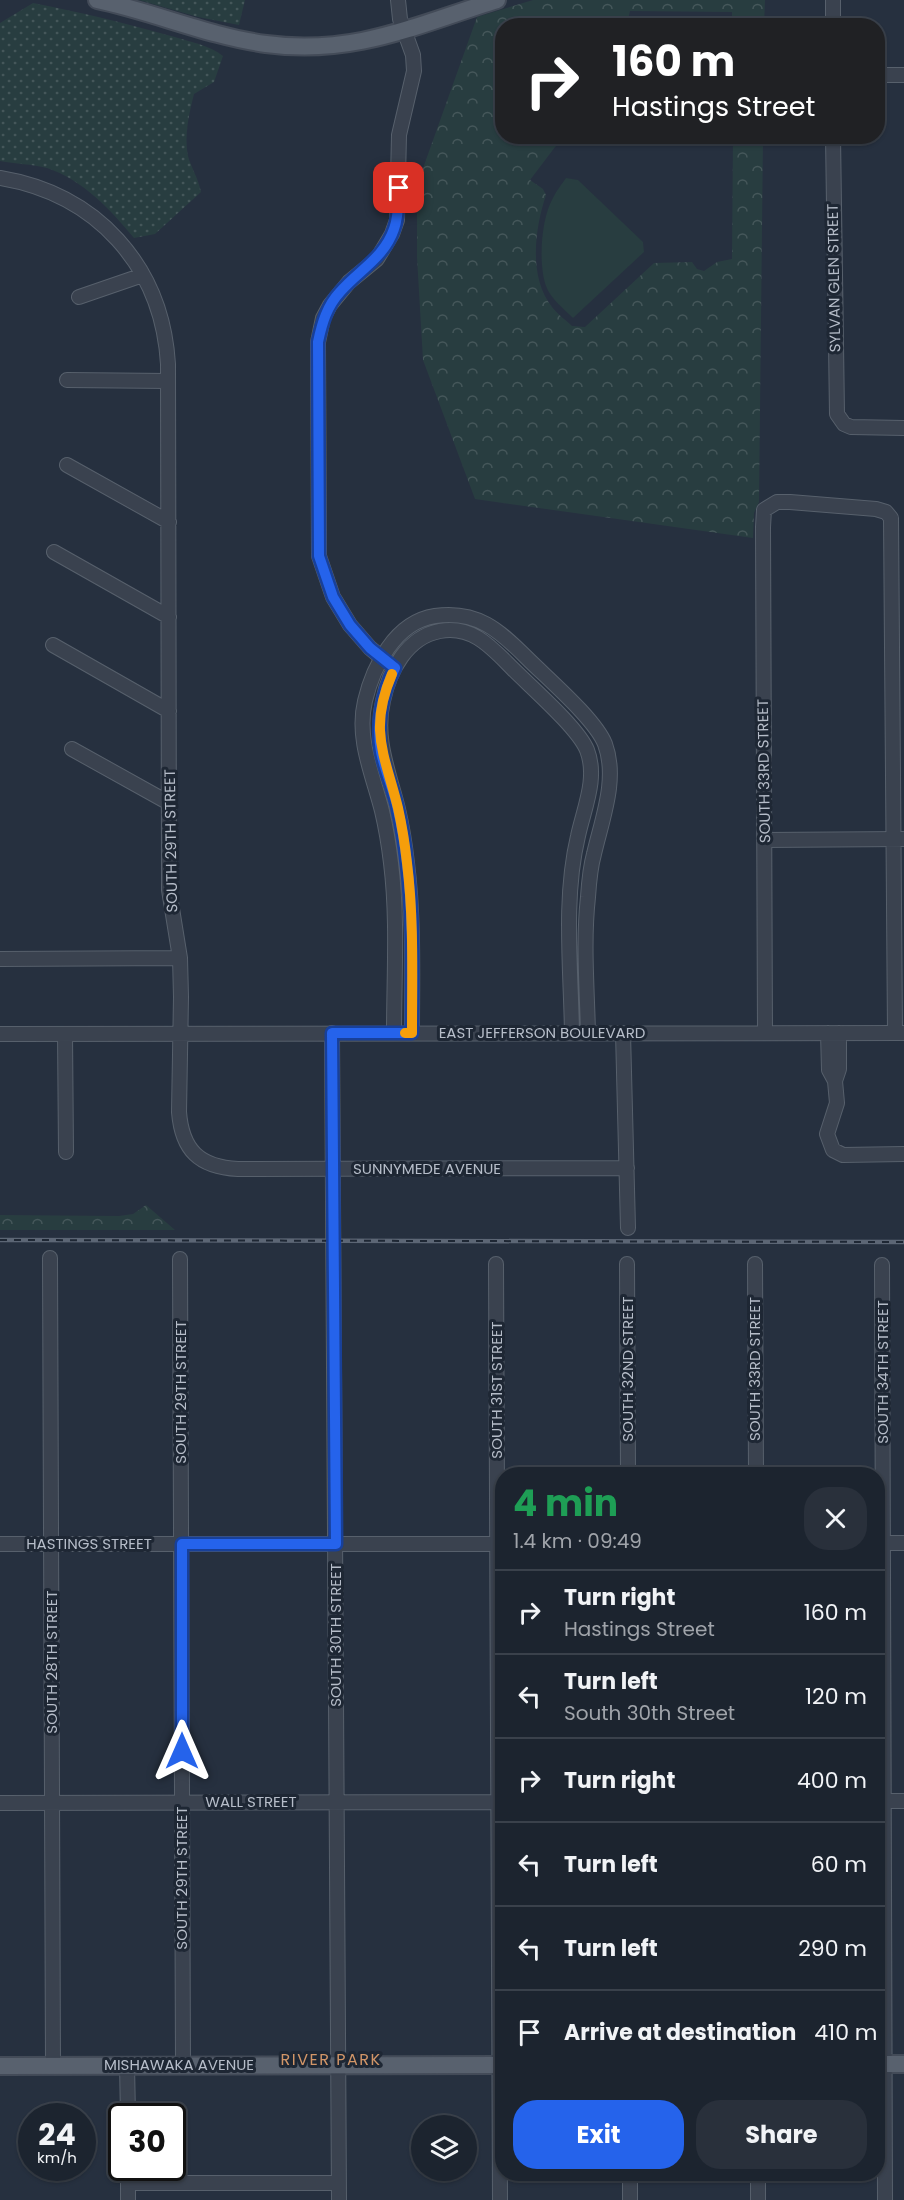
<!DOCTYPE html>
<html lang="en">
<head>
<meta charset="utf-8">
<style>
	:root { --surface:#1c242f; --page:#29303b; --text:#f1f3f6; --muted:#a0a4aa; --line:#3a414b; --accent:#2563eb }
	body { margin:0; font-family:Poppins,sans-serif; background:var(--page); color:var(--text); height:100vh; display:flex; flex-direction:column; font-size:22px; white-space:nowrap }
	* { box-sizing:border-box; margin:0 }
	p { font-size:20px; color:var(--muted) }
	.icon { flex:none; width:33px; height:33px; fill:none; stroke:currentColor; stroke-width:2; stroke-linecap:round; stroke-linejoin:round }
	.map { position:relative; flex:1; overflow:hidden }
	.panel { position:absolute; left:495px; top:1467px; width:390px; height:714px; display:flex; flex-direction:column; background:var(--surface); border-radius:24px; box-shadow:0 2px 4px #0004,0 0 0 2px var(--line) }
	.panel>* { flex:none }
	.hud { position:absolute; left:495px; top:18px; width:390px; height:126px; border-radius:24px; box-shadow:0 2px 4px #0004,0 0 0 2px var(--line); background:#202124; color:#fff; overflow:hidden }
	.controls { position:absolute; left:411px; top:2115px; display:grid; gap:12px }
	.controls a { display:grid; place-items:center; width:66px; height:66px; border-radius:50%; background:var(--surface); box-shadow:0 2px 4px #0004,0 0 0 2px var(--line); font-size:30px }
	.speed { position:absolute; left:18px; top:2103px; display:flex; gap:12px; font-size:30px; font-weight:700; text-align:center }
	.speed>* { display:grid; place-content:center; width:78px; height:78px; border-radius:50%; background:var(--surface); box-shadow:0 2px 4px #0004,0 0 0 2px var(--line); line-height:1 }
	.speed small { font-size:15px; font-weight:400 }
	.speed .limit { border:3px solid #111; border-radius:9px; background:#fff; color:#111 }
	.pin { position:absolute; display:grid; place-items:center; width:51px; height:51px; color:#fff; margin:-26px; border-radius:12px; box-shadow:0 3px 9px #0006 }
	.me { position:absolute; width:66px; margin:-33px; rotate:0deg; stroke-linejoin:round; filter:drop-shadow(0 0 4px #0008) }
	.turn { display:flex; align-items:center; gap:21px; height:126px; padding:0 18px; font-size:27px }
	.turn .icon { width:78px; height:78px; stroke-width:2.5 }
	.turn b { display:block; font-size:42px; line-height:51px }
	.round { display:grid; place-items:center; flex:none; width:63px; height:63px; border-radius:24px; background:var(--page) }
	.head { display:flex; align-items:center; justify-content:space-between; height:102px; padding:0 18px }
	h1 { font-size:36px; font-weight:700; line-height:45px; color:#1e9e55 }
	.action { display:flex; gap:12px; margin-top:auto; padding:12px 18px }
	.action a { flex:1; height:69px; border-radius:24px; background:var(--accent); color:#fff; font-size:24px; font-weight:700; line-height:69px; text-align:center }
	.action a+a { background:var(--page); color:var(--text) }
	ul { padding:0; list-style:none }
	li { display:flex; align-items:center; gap:18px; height:84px; padding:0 18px; border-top:2px solid var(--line) }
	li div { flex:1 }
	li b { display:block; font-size:22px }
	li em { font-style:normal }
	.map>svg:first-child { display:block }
	.grass { fill:url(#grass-dots) }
	.forest { fill:url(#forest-crowns) }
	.garden { fill:#283d40 }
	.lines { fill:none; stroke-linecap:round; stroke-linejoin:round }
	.minor-casing { stroke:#57606c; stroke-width:16 }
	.major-casing { stroke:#434b58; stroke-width:20 }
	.minor { stroke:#3a424f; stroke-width:14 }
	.major { stroke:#58616e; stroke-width:16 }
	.rail-casing { stroke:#5c6675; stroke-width:4.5 }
	.rail { stroke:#1e2734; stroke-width:2; stroke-dasharray:7; stroke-linecap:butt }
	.route-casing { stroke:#184099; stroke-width:15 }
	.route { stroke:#2563eb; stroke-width:10 }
	.slow { stroke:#f59e0b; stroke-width:10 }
	.labels { text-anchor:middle; stroke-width:6; stroke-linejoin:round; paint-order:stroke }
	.street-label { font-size:15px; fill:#b6bdc9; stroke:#1e2734 }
	.neighbourhood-label { font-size:16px; letter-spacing:1.5px; fill:#d29668; stroke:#1e2734 }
</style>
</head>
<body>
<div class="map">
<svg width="904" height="2200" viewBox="0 0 904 2200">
	<defs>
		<pattern id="grass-dots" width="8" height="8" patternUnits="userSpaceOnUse" patternTransform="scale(1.5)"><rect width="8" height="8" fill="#283d40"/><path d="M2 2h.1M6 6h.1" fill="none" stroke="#45575a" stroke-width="1.8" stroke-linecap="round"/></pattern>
		<pattern id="forest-crowns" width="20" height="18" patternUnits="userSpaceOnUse" patternTransform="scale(1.5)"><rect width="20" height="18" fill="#283d40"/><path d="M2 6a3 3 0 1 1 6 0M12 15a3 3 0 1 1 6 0" fill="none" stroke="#45575a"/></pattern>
	</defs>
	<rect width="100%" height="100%" fill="#26303f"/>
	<!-- grass -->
	<path class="grass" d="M139 0H245L239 25 198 17Z
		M33 3C80 12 125 23 171 36 187 41 210 45 223 56L214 82 194 94C189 114 184 135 188 156 191 167 198 178 201 192L155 234 134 238C111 210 83 180 47 168 32 164 15 164 0 161V23Z"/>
	<!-- forest -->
	<path class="forest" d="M533 0H765L764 25H732V12L630 11 627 23 621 21 619 25 502 26V136L567 137 555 147 530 180 543 189 546 195C535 228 528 277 552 307 557 314 566 320 572 326L585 327 654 263 692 262 697 269 704 271 717 262 732 259 733 137H763L759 502 754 513 753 538 475 499 423 360 417 257V185L477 17Z
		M146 1205 175 1230H0V1215L119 1216 133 1214Z"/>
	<!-- garden -->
	<path class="garden" d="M566 178 578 180 643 242 644 252 573 318C564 309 550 298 546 286 538 264 541 218 553 198 556 191 562 184 566 178Z"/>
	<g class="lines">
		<!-- minor casing -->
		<g class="minor-casing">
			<path id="minor" d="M833 0V26
				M878 75H904
				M833 136 837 414 844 424 851 427 904 428
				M0 178C96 194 162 265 168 364L169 890 180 958 181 997 179 1112C182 1150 199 1167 238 1169L627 1168
				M79 297 143 275
				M67 380 168 381
				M67 465 169 522
				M54 552 169 617
				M53 645 169 711
				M388 663 370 648 350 625 333 597 319 556 318 342 323 318 330 305 349 282 377 259 392 234 397 220 399 135 414 71 413 55 400 19 398 0
				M72 749 169 803
				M764 840 904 839
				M0 959 180 958
				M332 1033 339 2200
				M394 1033C394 977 398 919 391 863 389 846 386 828 382 811 373 775 356 739 365 701 373 667 395 622 435 616 477 610 499 630 527 658 548 679 595 719 605 744 618 779 602 819 594 854 590 868 589 882 588 897 583 942 587 988 588 1033
				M412 1033C412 977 414 919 407 863 405 845 402 826 398 809 389 772 374 739 383 701 389 671 407 637 440 631 473 625 492 648 513 669 532 688 578 728 587 750 598 778 584 808 578 836 563 899 571 968 572 1033
				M623 1033 628 1228
				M765 1033 763 527 764 510 777 502H790L876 509 886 512 891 518 895 1033
				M828 1033 829 1070 835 1081
				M839 1033V1069L835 1081 837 1103 827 1134 833 1150 843 1155 904 1154
				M0 1034 904 1033
				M65 1034 66 1152
				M50 1258 53 2066
				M180 1259 183 2065
				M496 1264 500 2200
				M627 1264 628 1474
				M755 1264 756 1474
				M882 1265 885 2200
				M878 1543H904
				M0 1544H502
				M878 1801H904
				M0 1803 502 1802
				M127 2065 128 2116
				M128 2168V2200
				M630 2174V2200
				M128 2183H338
				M758 2200V2174"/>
		</g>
		<!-- major casing -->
		<g class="major-casing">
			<path id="major" d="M97 0C154 12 208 36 266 44 354 56 416 25 497 0
				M878 2064H904
				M0 2066 502 2065"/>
		</g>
		<!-- minor -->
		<use href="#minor" class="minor"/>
		<!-- major -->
		<use href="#major" class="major"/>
		<!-- rail casing -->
		<g class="rail-casing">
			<path id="rail" d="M0 1240 904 1242"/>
		</g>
		<!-- rail -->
		<use href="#rail" class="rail"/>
	</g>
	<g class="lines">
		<!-- route casing -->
		<g class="route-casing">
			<path id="route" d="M182 1751V1544H336L332 1033H412C412 977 414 920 407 864 405 846 402 827 398 810 394 790 385 772 381 752 376 724 382 693 395 668L370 648 350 625 333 597 319 556 318 342C322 323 327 306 340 292 359 270 384 258 394 229 399 216 398 202 399 188"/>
		</g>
		<!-- route -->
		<use href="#route" class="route"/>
		<!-- slow -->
		<path class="slow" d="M392 674C368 730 385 755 398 808 402 826 405 845 407 863 414 919 412 977 412 1033H405"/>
	</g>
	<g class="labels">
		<!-- street labels -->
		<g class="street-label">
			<text transform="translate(834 278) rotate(-91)" y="5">SYLVAN GLEN STREET</text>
			<text transform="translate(764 771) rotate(-91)" y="5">SOUTH 33RD STREET</text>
			<text transform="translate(171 841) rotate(-91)" y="5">SOUTH 29TH STREET</text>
			<text x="542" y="1038">EAST JEFFERSON BOULEVARD</text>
			<text x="427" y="1174">SUNNYMEDE AVENUE</text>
			<text transform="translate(628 1369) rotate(-90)" y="5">SOUTH 32ND STREET</text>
			<text transform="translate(755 1369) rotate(-90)" y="5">SOUTH 33RD STREET</text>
			<text transform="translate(883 1372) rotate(-90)" y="5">SOUTH 34TH STREET</text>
			<text transform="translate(497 1390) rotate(-90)" y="5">SOUTH 31ST STREET</text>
			<text transform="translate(181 1392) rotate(-90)" y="5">SOUTH 29TH STREET</text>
			<text x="89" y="1549">HASTINGS STREET</text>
			<text transform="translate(336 1635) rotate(-90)" y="5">SOUTH 30TH STREET</text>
			<text transform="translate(52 1662) rotate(-90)" y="5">SOUTH 28TH STREET</text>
			<text x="251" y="1807">WALL STREET</text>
			<text transform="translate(182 1878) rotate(-90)" y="5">SOUTH 29TH STREET</text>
			<text x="179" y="2070">MISHAWAKA AVENUE</text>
		</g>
		<!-- neighbourhood labels -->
		<g class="neighbourhood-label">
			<text x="331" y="2065">RIVER PARK</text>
		</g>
	</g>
</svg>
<div class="controls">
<a><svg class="icon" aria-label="layers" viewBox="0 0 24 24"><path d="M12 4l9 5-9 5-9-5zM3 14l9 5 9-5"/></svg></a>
</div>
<div class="speed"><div>24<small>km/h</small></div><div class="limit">30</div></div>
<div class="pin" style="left:399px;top:188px;background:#d93025"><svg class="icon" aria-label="arrive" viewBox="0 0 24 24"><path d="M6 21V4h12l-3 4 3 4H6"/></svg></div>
<svg class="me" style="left:182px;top:1751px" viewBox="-20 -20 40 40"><path d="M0-17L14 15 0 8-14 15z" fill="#2563eb" stroke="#fff" stroke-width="4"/></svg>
<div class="hud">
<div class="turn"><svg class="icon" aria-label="right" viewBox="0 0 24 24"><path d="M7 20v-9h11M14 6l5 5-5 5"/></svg><div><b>160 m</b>Hastings Street</div></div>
</div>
<section class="panel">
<div class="head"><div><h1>4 min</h1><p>1.4 km · 09:49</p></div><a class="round"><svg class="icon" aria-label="close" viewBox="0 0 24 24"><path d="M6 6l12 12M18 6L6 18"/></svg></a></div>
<ul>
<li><svg class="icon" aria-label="right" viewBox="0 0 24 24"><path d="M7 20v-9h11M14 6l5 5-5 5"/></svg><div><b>Turn right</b><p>Hastings Street</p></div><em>160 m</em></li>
<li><svg class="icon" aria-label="left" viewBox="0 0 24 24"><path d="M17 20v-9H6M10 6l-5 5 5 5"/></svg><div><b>Turn left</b><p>South 30th Street</p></div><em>120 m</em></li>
<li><svg class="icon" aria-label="right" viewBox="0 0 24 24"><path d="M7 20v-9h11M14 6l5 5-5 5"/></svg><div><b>Turn right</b></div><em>400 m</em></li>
<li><svg class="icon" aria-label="left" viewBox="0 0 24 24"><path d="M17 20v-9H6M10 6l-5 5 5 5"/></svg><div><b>Turn left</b></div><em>60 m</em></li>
<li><svg class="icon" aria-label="left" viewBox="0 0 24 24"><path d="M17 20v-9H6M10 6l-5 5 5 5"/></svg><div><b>Turn left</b></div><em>290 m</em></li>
<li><svg class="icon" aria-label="arrive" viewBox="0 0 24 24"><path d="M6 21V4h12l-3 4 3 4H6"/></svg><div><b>Arrive at destination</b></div><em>410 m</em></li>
</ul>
<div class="action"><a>Exit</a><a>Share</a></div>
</section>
</div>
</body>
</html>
